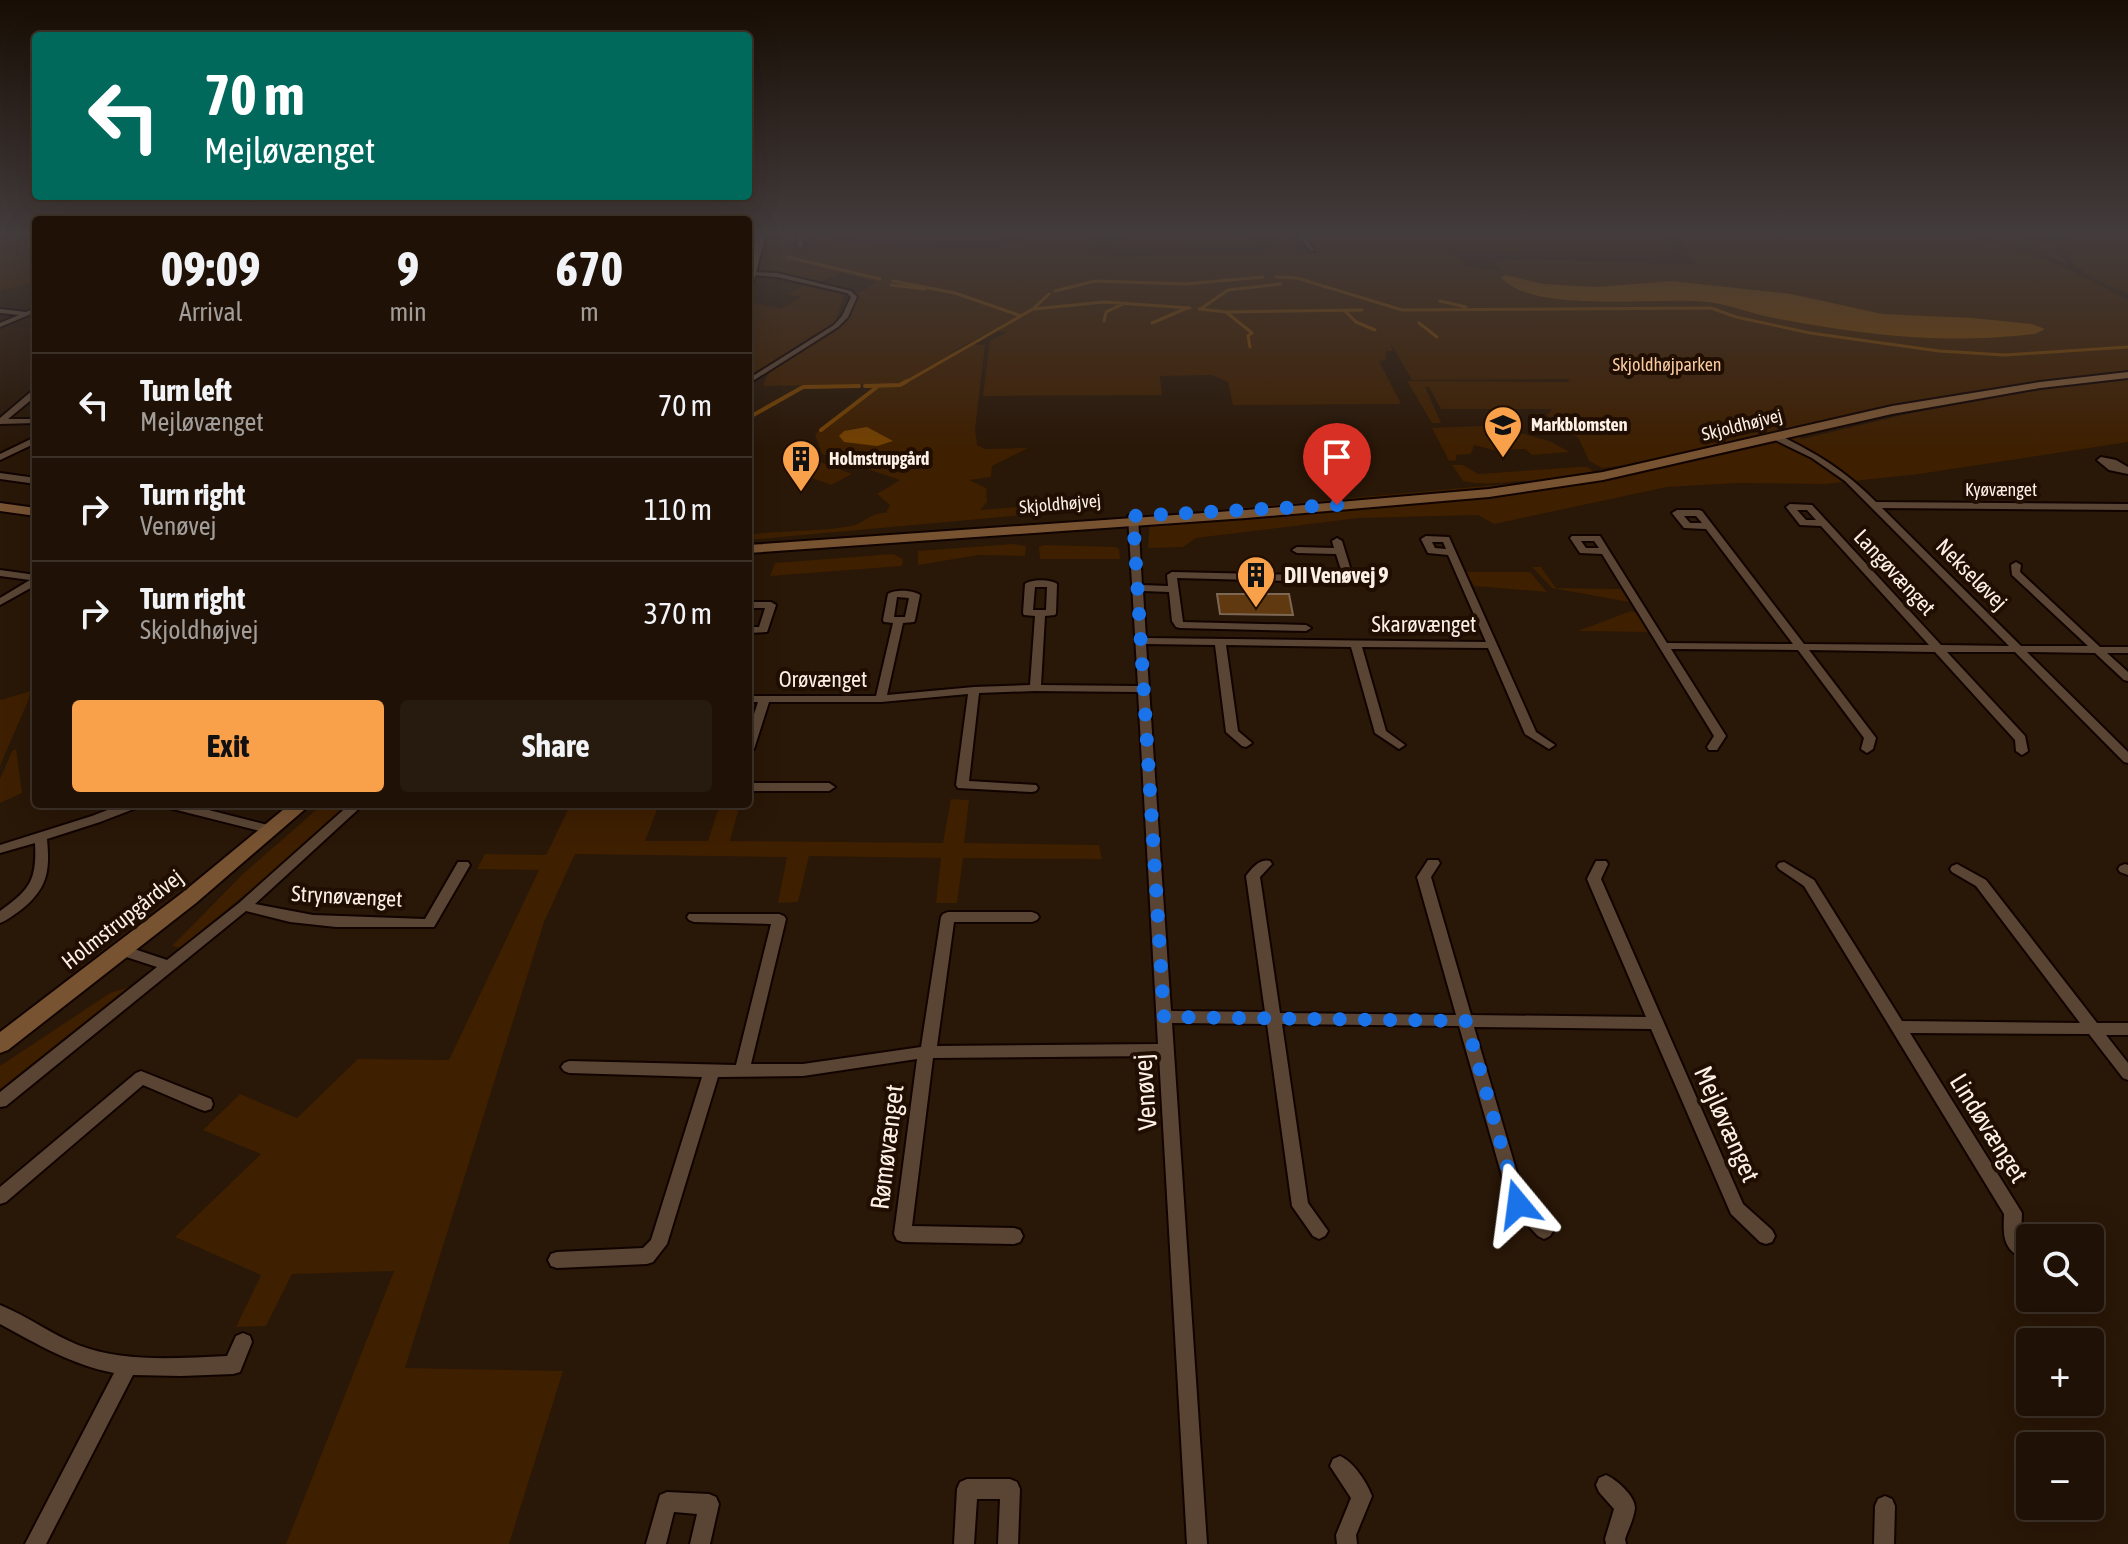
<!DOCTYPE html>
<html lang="en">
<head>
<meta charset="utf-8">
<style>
	:root { --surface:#1f1105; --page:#271a0f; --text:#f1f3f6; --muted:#a19d9a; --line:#3c3127; --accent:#f8a14a }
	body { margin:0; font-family:"Asap Condensed",sans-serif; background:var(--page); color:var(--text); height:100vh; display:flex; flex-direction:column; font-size:30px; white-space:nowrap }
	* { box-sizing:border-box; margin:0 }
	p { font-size:26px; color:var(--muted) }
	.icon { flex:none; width:44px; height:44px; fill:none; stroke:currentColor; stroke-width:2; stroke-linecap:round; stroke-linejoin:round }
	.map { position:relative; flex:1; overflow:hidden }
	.sheet { position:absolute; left:32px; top:216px; width:720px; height:592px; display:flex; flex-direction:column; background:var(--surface); border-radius:8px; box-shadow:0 8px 32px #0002,0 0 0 2px var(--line) }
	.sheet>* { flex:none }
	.banner { position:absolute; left:32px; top:32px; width:720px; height:168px; border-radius:8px; box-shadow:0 8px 32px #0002,0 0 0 2px var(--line); background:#00695c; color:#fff; overflow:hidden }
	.tools { position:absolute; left:2016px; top:1224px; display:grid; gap:16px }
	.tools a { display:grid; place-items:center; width:88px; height:88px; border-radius:8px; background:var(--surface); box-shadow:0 8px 32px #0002,0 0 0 2px var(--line); font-size:40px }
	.pin { position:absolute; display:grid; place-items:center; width:68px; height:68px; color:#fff; margin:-82px -34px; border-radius:50% 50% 50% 0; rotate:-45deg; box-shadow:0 0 8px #0007 }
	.pin .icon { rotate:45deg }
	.me { position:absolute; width:88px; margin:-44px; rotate:344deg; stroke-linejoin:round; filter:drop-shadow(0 0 6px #0008) }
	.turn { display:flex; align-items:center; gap:28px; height:168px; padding:0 40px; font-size:36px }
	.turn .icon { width:104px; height:104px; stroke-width:2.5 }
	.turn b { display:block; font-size:56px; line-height:68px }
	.eta { display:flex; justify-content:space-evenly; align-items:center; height:136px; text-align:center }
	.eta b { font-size:48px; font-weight:700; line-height:56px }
	.button { display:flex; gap:16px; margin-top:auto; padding:16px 40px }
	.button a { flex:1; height:92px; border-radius:8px; background:var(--accent); color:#111; font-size:32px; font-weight:700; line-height:92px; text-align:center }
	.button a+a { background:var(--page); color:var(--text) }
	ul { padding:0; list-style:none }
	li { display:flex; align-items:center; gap:24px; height:104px; padding:0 40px; border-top:2px solid var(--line) }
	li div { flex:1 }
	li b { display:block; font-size:30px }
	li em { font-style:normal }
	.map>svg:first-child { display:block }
	.green { fill:#3e1f00 }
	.water { fill:#724001 }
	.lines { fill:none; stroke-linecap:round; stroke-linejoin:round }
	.stream-far1 { stroke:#724001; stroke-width:3 }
	.stream { stroke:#724001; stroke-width:4 }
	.building { fill:#603910; stroke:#7c6754; stroke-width:2 }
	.street-casing { stroke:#110300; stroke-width:4 }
	.secondary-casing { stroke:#110300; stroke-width:4 }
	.street { fill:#5a4534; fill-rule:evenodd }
	.secondary { fill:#775332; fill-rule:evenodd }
	.route { stroke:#1a73e8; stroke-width:14; stroke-dasharray:0 25.2 }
	.labels { text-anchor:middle; stroke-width:8; stroke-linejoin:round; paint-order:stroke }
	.far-park-label { font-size:18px; fill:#facba2; stroke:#1f0e01 }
	.far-poi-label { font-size:18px; font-weight:bold; fill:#fcefe5; stroke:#1f0e01; text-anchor:start }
	.far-street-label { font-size:18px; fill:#fcefe5; stroke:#1f0e01 }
	.street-label { font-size:22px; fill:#fcefe5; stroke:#1f0e01 }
	.poi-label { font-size:22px; font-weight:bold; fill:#fcefe5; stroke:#1f0e01; text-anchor:start }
	.near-street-label { font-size:26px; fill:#fcefe5; stroke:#1f0e01 }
</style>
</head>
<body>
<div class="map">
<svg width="2128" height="1544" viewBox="0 0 2128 1544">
	<rect width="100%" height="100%" fill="#291707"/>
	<!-- green -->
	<path class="green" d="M0 233H36V283L0 291Z
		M772 233H790L789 247 806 249 812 246 813 233H837L834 242H850V246L991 249 1003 247 1004 243H1021V233H1089L1092 251H1108L1110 257 1264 251 1263 247H1279L1272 233H1289L1300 249 1270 251H1314L1318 248 1307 233H1662L1670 241 1669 252 1655 255 1453 252 1461 260 1460 265 1504 272 1493 261 1533 259 1698 265 1694 259 1678 254 1684 245 1675 233H1931L1971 237 2022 250 2068 269 2128 300V372L1966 394 1853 413 1655 459 1796 435 1802 439 1907 414 2044 389 2128 380V442L1919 474 1825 484 1737 483 1667 487 1494 524 1478 515 1359 518 1196 538 1183 547 1148 548 1150 516 1539 481C1512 480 1490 487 1463 481L1452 465H1463L1478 474 1578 467H1588L1594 472 1633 464 1602 468 1589 461 1578 437 1557 428 1547 416 1552 409H1441L1429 387H1425L1441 423H1432L1407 381 1569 382 1568 379 1412 380 1390 342 1393 351H1386L1385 360 1379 361 1401 404 1233 405 1228 382 1212 375 1160 376 1162 395 983 396 990 341 1007 332 993 330 946 355 973 344 985 345 975 429 977 445 985 449 1028 448 992 466 991 477 969 480 986 488 987 502 980 510 1067 503 1091 505 1090 509 748 540V535C782 530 818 532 851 526 866 523 868 513 886 513L890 505 877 494 900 480 822 454 815 434 879 387 890 384 763 386 769 372 843 323 858 298 855 295 877 282 841 273 818 283 756 270 763 245H770Z
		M859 233H991L998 236 999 240 856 239Z
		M1127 233H1227L1253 238 1256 244 1114 248 1112 240H1128Z
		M2073 233H2128V294C2103 283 2072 273 2062 246Z
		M1979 236 2057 241 2056 250 2069 265 2019 245Z
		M807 284 844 295 836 320 830 327 748 378V319L753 303 781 309 801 297 787 294Z
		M1508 425 1513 431 1549 441 1570 452 1532 455 1525 449 1493 450 1474 445 1471 454 1456 455V460L1449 461 1432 428Z
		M802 455 852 474 831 485 780 466Z
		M1012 544 1026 546 1025 556 979 555 918 565V551Z
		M1045 545 1115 547 1119 549 1120 559H1040L1039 547Z
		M893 554 903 559 902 566 770 576 775 563Z
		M1532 567H1541L1556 588 1621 589 1629 602 1552 588Z
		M1466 572H1530L1547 592 1474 586Z
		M1631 611 1637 613 1648 632 1578 631Z
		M31 691 28 701 0 766V700Z
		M16 749 22 793 0 803V779L12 751Z
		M951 799 969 800 964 843 1099 845 1102 859 963 858 957 903H936L941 858 809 856 798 902 778 903 787 857 575 854 544 922 405 1368 563 1371 509 1544H286L394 1271 292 1274 266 1326 236 1327 261 1275 175 1237 261 1154 203 1130 240 1094 297 1118 358 1059 449 1060 539 870 477 869 485 854 546 855 571 804H659L645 841H708L720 804H740L730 841 943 843Z
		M323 804H349L292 856 180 948 172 946 244 873Z
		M129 987 0 1089V1066L110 993Z"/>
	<!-- water -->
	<path class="water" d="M1506 275 1542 284 1597 287 1671 281 1791 294 1882 314 1972 318 2032 324 2045 329 2035 334C1944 345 1864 335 1774 318 1752 314 1731 305 1709 302 1662 296 1531 315 1501 277Z
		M867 427 893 441 877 446 844 442 839 436 844 431Z"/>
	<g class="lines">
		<!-- stream-far1 -->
		<path class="stream-far1" d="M787 257 880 279
			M1276 277 1297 278 1402 310 1711 308 1736 317 1810 333 1939 351 2005 355 2128 347
			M893 281 955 293 1021 316
			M891 285 925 289
			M1055 291 1095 281 1186 284 1263 277
			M1440 301 1466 307
			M1202 308 1228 290 1281 284
			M1034 309 1104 302 1190 308
			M1199 309 1226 312 1362 310
			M1345 311 1356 322 1375 330
			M1226 312 1252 333 1248 336 1250 347
			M1104 321 1106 312 1125 303
			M1152 323 1187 308
			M1419 323 1437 337
			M904 383 1033 309 1049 294"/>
		<!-- stream -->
		<path class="stream" d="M865 386 900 385 907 381
			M748 418 803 387 859 386
			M821 430 877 387"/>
	</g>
	<!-- building -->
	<path class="building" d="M1217 594H1289L1293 615 1220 614Z"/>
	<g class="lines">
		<!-- street casing -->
		<g class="street-casing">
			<path id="street" d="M798 233H804L803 246 800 248 797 246Z
				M1297 233H1303L1314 251H1310Z
				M749 272 777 273 851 291 857 297 848 317 838 327 748 384V379L834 325 842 316 851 297 847 293 777 277 751 275 749 274Z
				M36 308V312L0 327V323L19 315 0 313V309L26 312Z
				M33 390H36V396L8 419H36V423L0 424V418Z
				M1771 434H1777C1819 455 1843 469 1876 502L2128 504V510L1882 508 2021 646H2088L2012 575 2011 565 2016 562 2021 565 2020 572 2100 647H2128V653H2107L2128 672V681L2124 680 2095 653 2027 652 2128 752V763L2124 762 2015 652H1947L2025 736 2028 751 2022 755 2016 751 2015 740 1935 652 1809 650 1876 738 1873 749 1867 753 1861 749 1864 738 1798 650 1671 649 1726 736 1717 750H1709L1707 747 1714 736 1602 554 1580 553 1570 538 1572 536H1600L1667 643 1793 644 1706 529 1684 528 1672 513 1677 510H1699L1702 511 1804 644 1929 645 1821 526 1800 525 1786 507 1790 504 1812 505 1941 645 2009 646 1845 481 1812 458 1771 438ZM1797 510H1807L1816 520H1806ZM1684 516H1696L1702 523H1690ZM1581 541H1594L1599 548H1586Z
				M33 438H36V443L0 460V454Z
				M2101 457 2116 460 2128 467V474L2109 470 2097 460Z
				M0 473 36 478V484L0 479Z
				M1133 513 1138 516 1142 585 1168 586 1167 575 1172 572 1343 576 1336 554 1297 553 1292 550 1297 547 1334 548 1332 541 1337 538 1342 541 1353 577H1371L1376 580 1371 583 1177 578 1183 622 1306 625 1311 628 1306 631 1180 628 1176 627 1172 621 1169 592 1143 591 1146 638 1486 642 1448 555 1428 553 1421 539 1426 536 1449 537 1536 732 1555 745 1549 749 1525 734 1488 648 1362 647 1386 731 1405 745 1399 749 1375 733 1351 647 1226 645 1238 731 1252 743 1246 747 1242 746 1226 732 1215 645 1146 644 1171 1011 1265 1012 1246 876C1252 868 1260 858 1270 861L1272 864 1260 877 1280 1013 1456 1015 1417 877 1428 860H1438L1440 863 1431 877 1471 1015 1646 1017 1587 879 1596 861H1606L1608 864 1601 879 1743 1204 1772 1230 1775 1236 1772 1242 1766 1244 1760 1242 1731 1214 1651 1029 1474 1027 1525 1200 1550 1226 1553 1231 1550 1236 1544 1239 1538 1236 1512 1209 1510 1204 1459 1026 1282 1024 1308 1203 1328 1231 1325 1236 1319 1239 1313 1236 1292 1206 1267 1024 1172 1023 1207 1544H1187L1159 1056 933 1058 912 1226 1014 1228 1020 1230 1023 1236 1020 1242 1014 1244 903 1242 897 1240 894 1234 917 1059 803 1076 718 1077 667 1244 653 1262 647 1264 557 1268 551 1266 548 1260 551 1254 557 1252 643 1248 651 1240 702 1077 569 1073 564 1071 561 1067 564 1063 569 1061 736 1065 771 924 694 922 689 920 687 917 689 914H779L784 916 786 919 751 1064H803L921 1047 941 917 943 914 948 912H1032L1037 914 1039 917 1037 920 1032 922H954L937 1046 1158 1044 1138 692 1035 691 979 693 969 781 1036 785 1038 788 1036 791 1032 792 958 788 956 785 968 694 881 702H769L754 749 748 753V732L758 702H748V696H876L893 623 884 622 883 620 888 594C895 589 913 590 920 595L915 620 914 622 903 623 887 695 974 687 1030 685 1035 616 1024 615 1023 613 1025 584C1032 579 1050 579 1057 584L1056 613 1055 615 1045 616 1041 685 1138 686 1128 516ZM1432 542H1443L1446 549 1435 548ZM1035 587H1047L1046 610H1033ZM897 597 909 598 905 617H894Z
				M0 570 36 575V585L0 605V598L30 580 0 576Z
				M748 602H771L776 605 767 632 748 633V627H759L765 608H754L748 612Z
				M748 783H829L835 787 829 791H748Z
				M123 804H141L139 807 100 822 47 839C50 870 48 888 22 909 15 914 8 920 0 923V911C30 890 37 880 35 843L0 853V845L92 816Z
				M163 804H185L276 827 278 830 272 834 165 807Z
				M350 804H364L255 904 313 915 425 919 458 862H468L470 865 434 927H336L290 922 246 911 6 1106 0 1107V1092L157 967 117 954 115 950 117 946 122 945 167 960 239 903Z
				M1784 862 1814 880 1902 1021 2080 1023 1976 886 1952 872 1950 869 1952 866 1957 864 1986 880 2097 1023H2128V1035H2106L2128 1063V1080L2123 1078 2089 1034 1910 1033 2019 1208 2022 1213 2021 1236 2030 1243V1262C2003 1251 2003 1239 2004 1214L1804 886 1779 869 1777 866 1779 863Z
				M2125 864 2128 865V875L2120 872 2118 869 2120 866Z
				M141 1071 211 1099 213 1104 211 1109 205 1111 199 1109 143 1085 6 1202 0 1204V1187L136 1073Z
				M0 1305C27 1316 51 1334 78 1345 124 1363 179 1358 227 1356L236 1336 243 1333 250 1336 252 1342 240 1372 233 1374 181 1376 133 1375 46 1544H25L114 1373C72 1365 37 1344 0 1324Z
				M1340 1456C1354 1462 1367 1483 1372 1496L1356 1535 1357 1544H1337L1336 1535 1351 1498 1330 1466 1333 1459Z
				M1606 1475C1616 1479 1635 1496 1635 1508 1634 1518 1628 1530 1625 1539L1626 1544H1606L1605 1539 1614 1509 1599 1492 1596 1485 1599 1478Z
				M967 1479H1010L1017 1482 1020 1489 1018 1544H998L1000 1499H977L974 1544H954L957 1489 960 1482Z
				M667 1492 709 1494 716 1497 719 1504 710 1544H690L697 1514 674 1512 666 1544H646L660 1495Z
				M1885 1496 1892 1499 1895 1506 1894 1544H1874L1875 1506 1878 1499Z"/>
		</g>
		<!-- secondary casing -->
		<g class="secondary-casing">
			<path id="secondary" d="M758 233H766L753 284 748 287V267Z
				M2128 372V378L2040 388 1892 414 1603 480 1489 497 1246 518 748 553V545L1246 510 1489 489 1603 472 1892 406 2040 382Z
				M0 503 36 508V516L0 511Z
				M290 804H311L196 903 8 1050 0 1053V1032L182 893Z"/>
		</g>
		<!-- street -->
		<use href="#street" class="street"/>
		<!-- secondary -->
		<use href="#secondary" class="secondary"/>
	</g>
	<!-- sky -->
	<linearGradient id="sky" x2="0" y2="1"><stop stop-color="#170d04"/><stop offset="0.52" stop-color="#433c3c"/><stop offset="1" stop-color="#433c3c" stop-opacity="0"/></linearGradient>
	<rect width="2128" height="449" fill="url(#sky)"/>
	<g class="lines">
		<!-- route -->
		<path class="route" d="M1337 505 1133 516 1164 1017 1466 1021 1518 1204"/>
	</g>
	<!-- icons -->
	<defs>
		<g id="school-pin" transform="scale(2)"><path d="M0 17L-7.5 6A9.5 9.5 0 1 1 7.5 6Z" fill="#f8a14a" stroke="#1f0e01"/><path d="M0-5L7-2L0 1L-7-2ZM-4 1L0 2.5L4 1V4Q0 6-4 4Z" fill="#111"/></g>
		<g id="building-pin" transform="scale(2)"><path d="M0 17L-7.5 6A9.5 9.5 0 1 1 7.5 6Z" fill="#f8a14a" stroke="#1f0e01"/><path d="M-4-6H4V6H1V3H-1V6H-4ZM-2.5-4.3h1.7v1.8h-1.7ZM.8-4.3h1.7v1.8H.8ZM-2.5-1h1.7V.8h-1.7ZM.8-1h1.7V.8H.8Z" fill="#111"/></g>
	</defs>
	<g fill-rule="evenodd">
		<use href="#school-pin" x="1503" y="425"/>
		<use href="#building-pin" x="801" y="459"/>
		<use href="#building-pin" x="1256" y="575"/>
	</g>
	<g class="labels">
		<!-- far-park labels -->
		<g class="far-park-label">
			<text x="1667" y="371">Skjoldhøjparken</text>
		</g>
		<!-- far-poi labels -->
		<g class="far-poi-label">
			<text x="1531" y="431">Markblomsten</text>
			<text x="829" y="465">Holmstrupgård</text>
		</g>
		<!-- far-street labels -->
		<g class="far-street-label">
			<text transform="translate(1742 425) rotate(-14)" y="6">Skjoldhøjvej</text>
			<text x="2001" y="496">Kyøvænget</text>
			<text transform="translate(1060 504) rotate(-5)" y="6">Skjoldhøjvej</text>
		</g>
		<!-- street labels -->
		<g class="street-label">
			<text transform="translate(1895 572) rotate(47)" y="8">Langøvænget</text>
			<text transform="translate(1972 574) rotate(45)" y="8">Nekseløvej</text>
			<text x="1424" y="632">Skarøvænget</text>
			<text x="823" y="687">Orøvænget</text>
			<text transform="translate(347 896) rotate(3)" y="8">Strynøvænget</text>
			<text transform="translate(122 919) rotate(-38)" y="8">Holmstrupgårdvej</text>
		</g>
		<!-- poi labels -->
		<g class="poi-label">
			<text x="1284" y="583">DII Venøvej 9</text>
		</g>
		<!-- near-street labels -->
		<g class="near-street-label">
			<text transform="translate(1145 1092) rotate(-94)" y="9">Venøvej</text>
			<text transform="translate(1727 1124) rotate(66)" y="9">Mejløvænget</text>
			<text transform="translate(1989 1128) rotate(58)" y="9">Lindøvænget</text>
			<text transform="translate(887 1147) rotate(-83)" y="9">Rømøvænget</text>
		</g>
	</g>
</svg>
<div class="tools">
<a><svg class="icon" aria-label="search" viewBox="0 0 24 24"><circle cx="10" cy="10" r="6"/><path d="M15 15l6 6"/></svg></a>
<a>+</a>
<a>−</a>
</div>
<div class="pin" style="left:1337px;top:505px;background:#d93025"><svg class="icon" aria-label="arrive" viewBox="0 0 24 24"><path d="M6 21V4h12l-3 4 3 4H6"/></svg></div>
<svg class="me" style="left:1518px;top:1204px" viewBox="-20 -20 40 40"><path d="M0-17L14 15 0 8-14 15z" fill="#1a73e8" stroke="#fff" stroke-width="4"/></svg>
<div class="banner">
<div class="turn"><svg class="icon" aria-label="left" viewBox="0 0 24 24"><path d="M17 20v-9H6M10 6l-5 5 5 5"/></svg><div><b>70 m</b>Mejløvænget</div></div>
</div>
<section class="sheet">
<div class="eta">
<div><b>09:09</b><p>Arrival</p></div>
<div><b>9</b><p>min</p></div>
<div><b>670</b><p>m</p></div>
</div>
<ul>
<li><svg class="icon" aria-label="left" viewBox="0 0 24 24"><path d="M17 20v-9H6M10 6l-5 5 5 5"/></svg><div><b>Turn left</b><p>Mejløvænget</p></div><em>70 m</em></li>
<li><svg class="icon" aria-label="right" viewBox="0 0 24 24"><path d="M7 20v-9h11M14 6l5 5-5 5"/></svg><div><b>Turn right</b><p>Venøvej</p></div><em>110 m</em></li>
<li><svg class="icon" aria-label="right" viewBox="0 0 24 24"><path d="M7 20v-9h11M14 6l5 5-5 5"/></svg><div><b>Turn right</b><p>Skjoldhøjvej</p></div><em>370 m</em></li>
</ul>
<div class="button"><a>Exit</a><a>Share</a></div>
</section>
</div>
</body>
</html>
